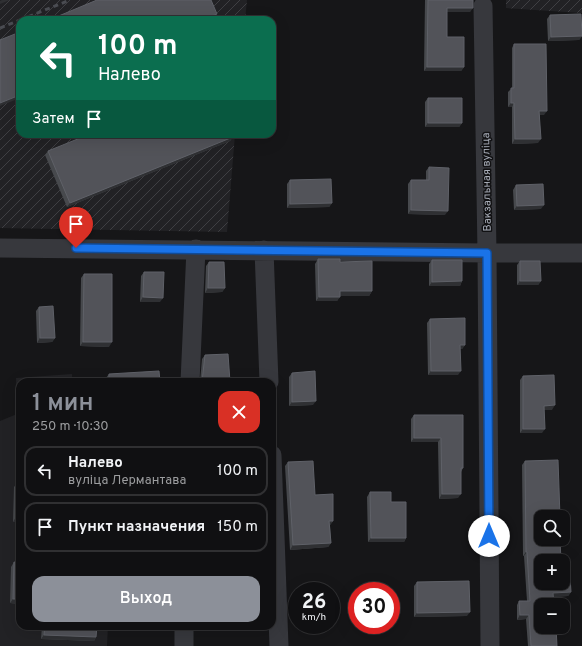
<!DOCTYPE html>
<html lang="ru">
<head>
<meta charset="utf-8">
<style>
	:root { --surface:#101012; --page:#19191b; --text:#f1f3f6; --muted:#9c9d9f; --line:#303032; --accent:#8c9099 }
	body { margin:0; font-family:Overpass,sans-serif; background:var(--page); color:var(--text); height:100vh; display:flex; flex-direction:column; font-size:15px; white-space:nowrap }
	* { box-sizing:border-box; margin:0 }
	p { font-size:13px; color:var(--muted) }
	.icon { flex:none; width:22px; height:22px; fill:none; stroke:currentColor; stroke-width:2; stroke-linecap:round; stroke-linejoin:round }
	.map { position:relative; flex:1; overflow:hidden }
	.drawer { position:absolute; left:16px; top:378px; width:260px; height:252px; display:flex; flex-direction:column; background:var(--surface); border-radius:12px; box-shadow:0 4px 16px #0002,0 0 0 1px var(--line) }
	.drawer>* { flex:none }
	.hud { position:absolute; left:16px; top:16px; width:260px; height:122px; border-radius:12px; box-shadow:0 4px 16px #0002,0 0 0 1px var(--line); background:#0b6e4f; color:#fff; overflow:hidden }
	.fabs { position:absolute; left:534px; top:510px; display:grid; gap:8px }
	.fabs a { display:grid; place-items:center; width:36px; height:36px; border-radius:8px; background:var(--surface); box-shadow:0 4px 16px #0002,0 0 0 1px var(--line); font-size:20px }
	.speed { position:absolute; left:288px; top:582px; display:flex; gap:8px; font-size:20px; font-weight:700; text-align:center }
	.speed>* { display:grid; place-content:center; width:52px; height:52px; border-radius:50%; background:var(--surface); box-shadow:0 4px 16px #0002,0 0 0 1px var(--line); line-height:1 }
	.speed small { font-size:10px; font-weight:400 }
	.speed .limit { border:6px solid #d22; background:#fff; color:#111 }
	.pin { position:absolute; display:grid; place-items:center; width:34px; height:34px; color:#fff; margin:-41px -17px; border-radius:50% 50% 50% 0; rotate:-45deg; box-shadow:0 0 4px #0007 }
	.pin .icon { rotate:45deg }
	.me { position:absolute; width:44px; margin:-22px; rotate:0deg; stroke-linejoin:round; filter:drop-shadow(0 0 3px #0008) }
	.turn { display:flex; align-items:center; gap:14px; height:84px; padding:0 16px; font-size:18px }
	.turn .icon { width:52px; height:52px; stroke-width:2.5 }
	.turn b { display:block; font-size:28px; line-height:34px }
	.then { display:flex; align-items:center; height:38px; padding:0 16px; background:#0003; gap:8px; font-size:15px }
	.round { display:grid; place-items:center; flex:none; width:42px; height:42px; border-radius:12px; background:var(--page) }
	.summary { display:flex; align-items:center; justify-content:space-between; height:68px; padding:0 16px }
	h1 { font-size:24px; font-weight:600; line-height:30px; color:var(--accent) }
	.primary-button { display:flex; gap:8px; margin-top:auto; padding:8px 16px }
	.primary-button a { flex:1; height:46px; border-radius:12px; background:var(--accent); color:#fff; font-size:16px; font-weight:600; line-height:46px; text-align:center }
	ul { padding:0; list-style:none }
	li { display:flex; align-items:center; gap:12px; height:50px; margin:0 8px 6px; padding:0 8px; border:2px solid var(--line); border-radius:12px }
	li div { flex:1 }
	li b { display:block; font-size:15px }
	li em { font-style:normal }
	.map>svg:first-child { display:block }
	.built { fill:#222225 }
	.industrial { fill:url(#industrial-furrows) }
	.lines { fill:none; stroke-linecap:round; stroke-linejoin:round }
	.minor { stroke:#37383d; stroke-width:19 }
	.rail { stroke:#4a4c52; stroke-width:3; stroke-dasharray:5 4; stroke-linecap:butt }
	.wall { fill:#47494d }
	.shaded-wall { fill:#2f3033 }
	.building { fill:#525359; stroke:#5f6168 }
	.route-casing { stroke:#114b97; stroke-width:10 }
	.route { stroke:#1a73e8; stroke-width:7 }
	.labels { text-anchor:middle; stroke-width:3; stroke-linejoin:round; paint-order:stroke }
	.street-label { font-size:11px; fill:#a8adb8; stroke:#111113 }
</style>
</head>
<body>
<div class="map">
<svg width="582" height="646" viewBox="0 0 582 646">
	<defs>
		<pattern id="industrial-furrows" width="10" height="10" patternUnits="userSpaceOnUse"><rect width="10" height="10" fill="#222225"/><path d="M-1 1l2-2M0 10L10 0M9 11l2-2" fill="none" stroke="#3f3f43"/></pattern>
	</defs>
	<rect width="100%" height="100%" fill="#161618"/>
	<!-- built -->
	<path class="built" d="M72 374V382H20V626H108L107 646H0V421L17 414 16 378Z"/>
	<!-- industrial -->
	<path class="industrial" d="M0 0H247L245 20H20V134H235L227 232 0 228Z
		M506 0H582V13L506 8Z"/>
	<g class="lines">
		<!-- minor -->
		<path class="minor" d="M483 6 487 253 490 646
			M0 248 487 253H582
			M264 250 269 382
			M190 382 196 249
			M272 455 279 646
			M184 646V626"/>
		<!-- rail -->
		<path class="rail" d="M20 20 70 0
			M0 28 20 20"/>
	</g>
	<!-- wall -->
	<path class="wall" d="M425 0H473L470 12H447V37L464 67 461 71H424Z
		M550 15 582 36 579 40 548 41 547 19Z
		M514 44 544 115H540L538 143 512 144V107H508V92L512 88V48Z
		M428 98 462 123 459 127H425V102Z
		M233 137 230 141 67 207 45 155 48 151Z
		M429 167 445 215 408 214V184L411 180H426V171Z
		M290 180 332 203 329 207 287 208V184Z
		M516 185 541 209 514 210 513 190Z
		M318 259 372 291 369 296H340L337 301H316L315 264Z
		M432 260 462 281 460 286H429V264Z
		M520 261 541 281 538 285H517V265Z
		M209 262 225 288 222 292 205 293 206 266Z
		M144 272 160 302H140L141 276Z
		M84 274 109 347 80 346 81 278Z
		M39 307 55 338 52 342 37 343 36 311Z
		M430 319 465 345 462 349H460L458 375H428L427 323Z
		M205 355 230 382H200L202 359Z
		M292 373 313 405 289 406V377Z
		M109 374 160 382H106V378Z
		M523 376 552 410H544L542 433H520V380Z
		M414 415H463V468L461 472 458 498 439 499 438 442H411V419Z
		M525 461 541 561 571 592 568 596 553 597 557 646H528L526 619 517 620V605L519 601H527L524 556H523L522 465Z
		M288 462 315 495 333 521 330 525 331 543 328 547 290 550 285 466Z
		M17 483 20 522H13L14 487Z
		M370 492 391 502 406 538 404 542H368L367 497Z
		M14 562 20 563V604L10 603 11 567Z
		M417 582 467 616 414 617V586Z
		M42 626H97L96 637 94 641 41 639Z"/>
	<!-- shaded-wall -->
	<path class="shaded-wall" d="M2 0H10L0 4V1Z
		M447 8H473L470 12H444Z
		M217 14 214 18 208 20H201Z
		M582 36 579 40 548 41 551 37Z
		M427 67H464L461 71H424Z
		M20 95V98L0 106V103Z
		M511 103H514L512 107H508Z
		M539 111H547L544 115H537Z
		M428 123H462L459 127H425Z
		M233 137 230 141 67 207 70 203Z
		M515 139H541L538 143 512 144Z
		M332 203 329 207 287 208 290 204Z
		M544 205 541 209 514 210 517 206Z
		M411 210 448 211 445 215 408 214Z
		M462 281 460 286H429L432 282Z
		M520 281H541L538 285H517Z
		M208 288H225L222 292 205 293Z
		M340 291H372L369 296H337Z
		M143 297 163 298 160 302H140Z
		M319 297H340L337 301H316Z
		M40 338H55L52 342 37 343Z
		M83 342H112L109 347 80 346Z
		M460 345H465L462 349H457Z
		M431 371H461L458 375H428Z
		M316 401 313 405 289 406 292 402Z
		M555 405 552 410H541L544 406Z
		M523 429H545L542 433H520Z
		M414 438H441L438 442H411Z
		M442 494H461L458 498 439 499Z
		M16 517 20 518V522H13Z
		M329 521H333L330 525H326Z
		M371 538H406L404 542H368Z
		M331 543 328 547 290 550 293 545Z
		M526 552H527L524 556H523Z
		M571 592 568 596 550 597 553 593Z
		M13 599H20V604L10 603Z
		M470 612 467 616 414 617 417 613Z
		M520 615H529L526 619 517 620Z
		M44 635 96 637 94 641 41 639Z"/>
	<!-- building -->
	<path class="building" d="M97 0H211L217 14 201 20H49Z
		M428 0H473V8H447V37H464V67H427Z
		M581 14 582 36 551 37 550 15Z
		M20 32V95L0 103V40Z
		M514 44H546L547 111H539L541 139H515L514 103H511V88H514Z
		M428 98H462V123H428Z
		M90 134H231L233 137 70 203 48 151Z
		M429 167 449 168 448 211 411 210V180H429Z
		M331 179 332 203 290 204V180Z
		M543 184 544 205 517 206 516 185Z
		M318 259H340V262L372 261V291H340V297H319Z
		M432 260H462V281L432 282Z
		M520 261H540L541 281H520Z
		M209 262H224L225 288H208Z
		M144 272H164L163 298 143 297Z
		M84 274H112V342H83Z
		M53 306 55 338H40L39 307Z
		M465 318V345H460L461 371H431L430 319Z
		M228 354 230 382H202L205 355Z
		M159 371 160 382H109V374Z
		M315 371 316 401 292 402V373Z
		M554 375 555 405 544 406 545 429H523V376Z
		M414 415H463V468H461V494H442L441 438H414Z
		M558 460 560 517H541V539H560L561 561H541V583H563V563L569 562 571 592 553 593 554 605H541V627H556L557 646H531L529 615H520L519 601H530L527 552H526L525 461Z
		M313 461 315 495 333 494V521H329L331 543 293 545 288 462Z
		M17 483H20V518L16 517Z
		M370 492H391V502H406V538H371Z
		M14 562 20 563V599H13Z
		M469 581 470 612 417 613V582Z
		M45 626H97L96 637 44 635Z"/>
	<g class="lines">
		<!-- route casing -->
		<g class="route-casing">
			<path id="route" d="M76 248 487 253 489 536"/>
		</g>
		<!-- route -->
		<use href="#route" class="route"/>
	</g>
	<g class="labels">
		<!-- street labels -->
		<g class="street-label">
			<text transform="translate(486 182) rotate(-91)" y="4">Вакзальная вуліца</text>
		</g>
	</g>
</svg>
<div class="fabs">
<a><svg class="icon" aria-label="search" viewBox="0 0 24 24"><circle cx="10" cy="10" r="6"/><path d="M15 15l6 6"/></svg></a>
<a>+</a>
<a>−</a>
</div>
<div class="speed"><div>26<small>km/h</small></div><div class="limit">30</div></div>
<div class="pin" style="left:76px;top:248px;background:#d93025"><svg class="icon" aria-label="arrive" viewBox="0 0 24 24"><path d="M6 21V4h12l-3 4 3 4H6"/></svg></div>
<svg class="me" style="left:489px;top:536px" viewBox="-20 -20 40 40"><circle r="19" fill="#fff"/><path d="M0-13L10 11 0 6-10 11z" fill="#1a73e8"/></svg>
<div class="hud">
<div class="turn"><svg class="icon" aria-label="left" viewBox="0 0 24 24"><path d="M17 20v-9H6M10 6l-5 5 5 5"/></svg><div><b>100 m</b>Налево</div></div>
<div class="then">Затем<svg class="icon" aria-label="arrive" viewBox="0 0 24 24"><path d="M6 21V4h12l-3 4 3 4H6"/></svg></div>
</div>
<section class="drawer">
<div class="summary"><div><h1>1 мин</h1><p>250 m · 10:30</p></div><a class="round" style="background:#d93025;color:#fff"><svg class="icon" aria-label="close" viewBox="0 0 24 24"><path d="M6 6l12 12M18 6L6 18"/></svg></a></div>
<ul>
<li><svg class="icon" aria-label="left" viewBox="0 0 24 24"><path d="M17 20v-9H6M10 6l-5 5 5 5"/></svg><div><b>Налево</b><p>вуліца Лермантава</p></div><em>100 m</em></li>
<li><svg class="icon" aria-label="arrive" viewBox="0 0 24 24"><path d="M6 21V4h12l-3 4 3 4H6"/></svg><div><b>Пункт назначения</b></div><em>150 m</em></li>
</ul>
<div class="primary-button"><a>Выход</a></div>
</section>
</div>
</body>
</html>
